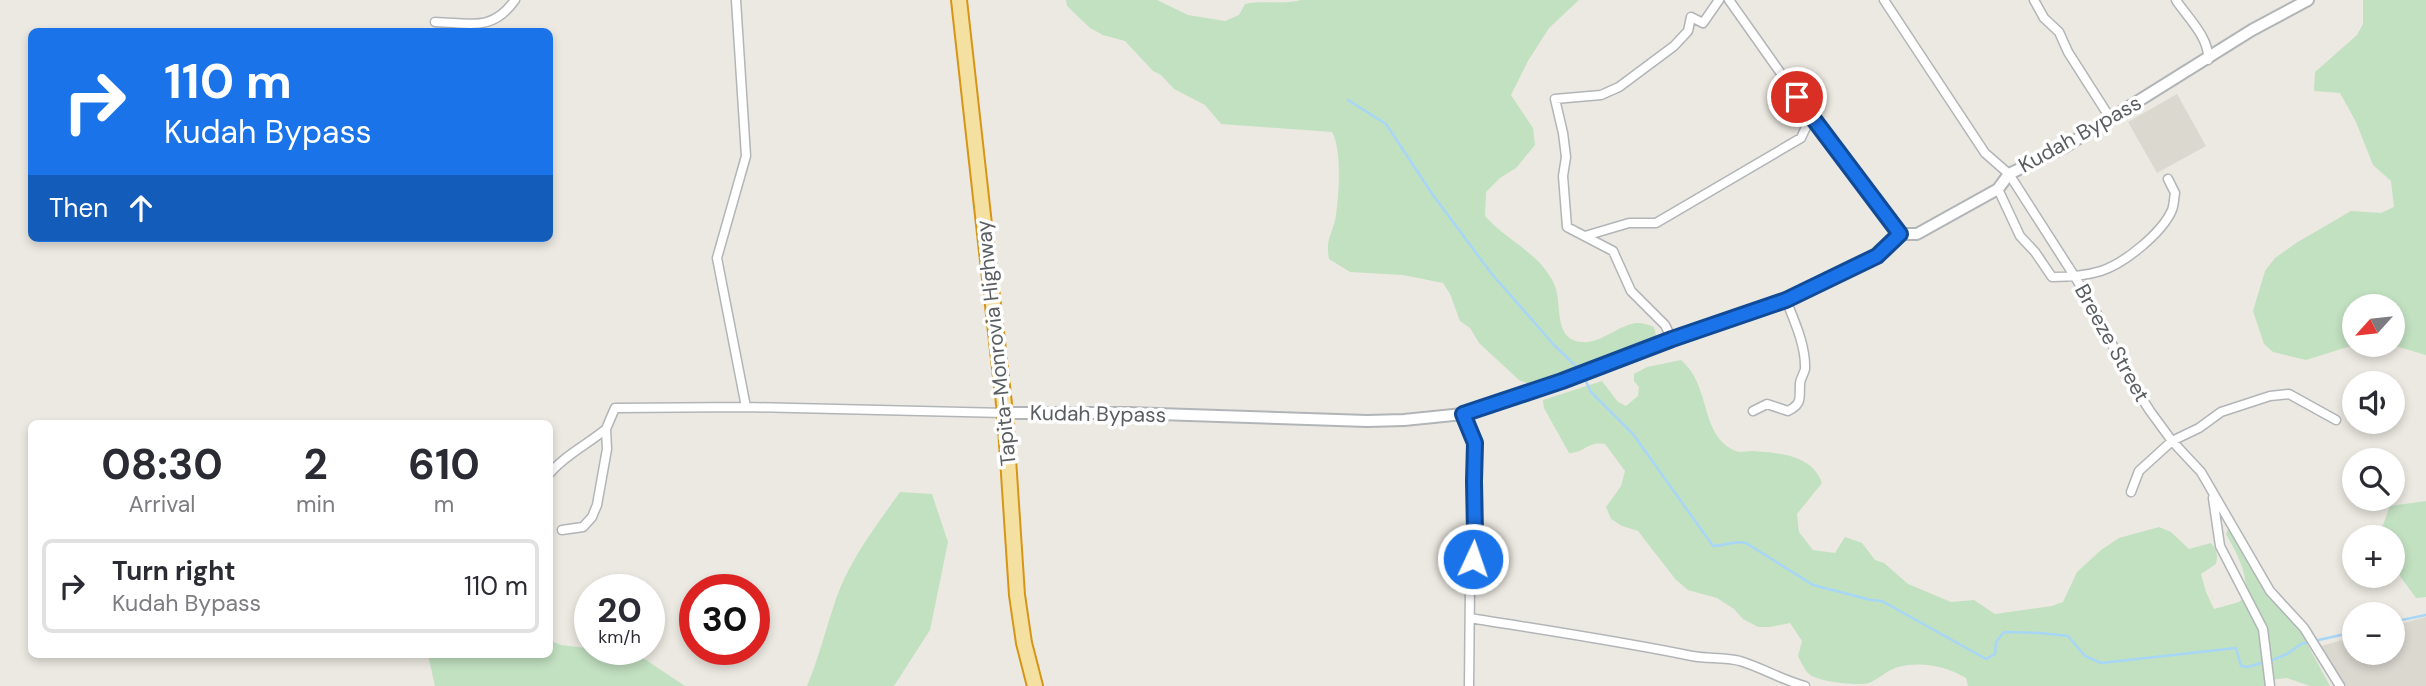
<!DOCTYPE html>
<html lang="en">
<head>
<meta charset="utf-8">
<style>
	:root { --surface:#fff; --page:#f7f7f7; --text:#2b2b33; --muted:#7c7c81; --line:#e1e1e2 }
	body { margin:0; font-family:"DM Sans",sans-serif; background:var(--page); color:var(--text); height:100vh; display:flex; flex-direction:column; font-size:26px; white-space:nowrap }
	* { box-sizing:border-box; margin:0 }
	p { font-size:23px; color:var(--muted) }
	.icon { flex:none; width:38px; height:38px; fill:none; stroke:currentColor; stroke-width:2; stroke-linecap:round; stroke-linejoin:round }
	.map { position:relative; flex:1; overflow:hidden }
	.details { position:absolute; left:28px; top:420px; width:525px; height:238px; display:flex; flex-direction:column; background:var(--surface); border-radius:10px; box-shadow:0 4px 10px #0003 }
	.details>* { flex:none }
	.top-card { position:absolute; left:28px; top:28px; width:525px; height:214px; border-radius:10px; box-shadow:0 4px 10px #0003; background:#1a73e8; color:#fff; overflow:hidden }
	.needle { width:46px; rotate:243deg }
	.tools { position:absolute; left:2342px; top:294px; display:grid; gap:14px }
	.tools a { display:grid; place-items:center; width:63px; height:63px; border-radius:50%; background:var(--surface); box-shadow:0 4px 10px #0003; font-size:35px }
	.speed { position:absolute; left:574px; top:574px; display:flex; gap:14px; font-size:35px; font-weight:700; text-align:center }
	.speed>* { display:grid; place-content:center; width:91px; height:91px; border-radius:50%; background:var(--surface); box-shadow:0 4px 10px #0003; line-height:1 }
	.speed small { font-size:18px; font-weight:400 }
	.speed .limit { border:10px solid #d22; background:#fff; color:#111 }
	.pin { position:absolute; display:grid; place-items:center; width:60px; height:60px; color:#fff; margin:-30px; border:4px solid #fff; border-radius:50%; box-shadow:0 2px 7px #0007 }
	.me { position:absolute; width:77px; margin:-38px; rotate:3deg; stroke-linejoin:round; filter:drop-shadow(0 0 5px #0008) }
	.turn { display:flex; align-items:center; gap:24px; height:147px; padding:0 21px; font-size:32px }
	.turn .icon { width:91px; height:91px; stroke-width:2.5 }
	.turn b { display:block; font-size:49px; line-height:60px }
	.then { display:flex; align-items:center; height:66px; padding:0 21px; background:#0003; gap:14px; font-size:26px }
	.eta { display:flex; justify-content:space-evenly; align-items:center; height:119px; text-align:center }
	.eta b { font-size:42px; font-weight:700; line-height:49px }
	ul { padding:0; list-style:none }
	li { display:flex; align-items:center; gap:21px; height:94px; margin:0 14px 10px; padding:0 7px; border:4px solid var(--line); border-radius:10px }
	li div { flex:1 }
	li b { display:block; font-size:26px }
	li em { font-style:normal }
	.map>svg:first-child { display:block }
	.education { fill:#dbd8d0 }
	.green { fill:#c2e1c1 }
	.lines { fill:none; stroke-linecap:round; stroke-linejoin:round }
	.stream { stroke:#a8d6f6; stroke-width:2.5 }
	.minor-casing { stroke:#b2b5b8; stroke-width:11 }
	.tertiary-casing { stroke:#b2b5b8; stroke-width:14 }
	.trunk-casing { stroke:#d79516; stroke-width:18 }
	.minor { stroke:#fff; stroke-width:8 }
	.tertiary { stroke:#fff; stroke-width:10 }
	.trunk { stroke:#f4e0a0; stroke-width:14 }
	.route-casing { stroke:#114b97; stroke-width:18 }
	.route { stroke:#1a73e8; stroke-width:12 }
	.labels { text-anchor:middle; stroke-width:7; stroke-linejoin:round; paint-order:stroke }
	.street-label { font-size:21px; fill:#5a5e61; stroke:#fff }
</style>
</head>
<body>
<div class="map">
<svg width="2426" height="686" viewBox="0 0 2426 686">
	<rect width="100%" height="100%" fill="#ece9e2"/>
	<!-- education -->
	<path class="education" d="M2177 94 2206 146 2157 173 2128 122Z
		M2426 617V686H2345L2321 646 2354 637V653H2392V626Z"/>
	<!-- green -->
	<path class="green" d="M1066 0H1157L1188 15 1225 21 1239 15 1245 4C1264 0 1283 5 1301 0H1579L1549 28 1528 61 1511 95 1533 128 1535 145 1516 168 1500 178 1486 192 1485 216C1506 240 1541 254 1554 284 1563 302 1552 340 1582 342 1601 344 1619 324 1638 323 1643 323 1649 325 1654 327L1657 339 1650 348 1536 387 1519 380 1479 343 1470 328 1460 321 1450 294 1443 283 1403 275 1350 272 1329 259C1325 238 1333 234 1336 215 1339 195 1342 149 1332 132L1221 124 1205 105 1174 89 1161 75 1153 71 1125 41 1103 35 1090 28 1067 6Z
		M2363 0H2426V355L2392 345V306H2354V345L2306 360 2273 352 2264 344 2253 311 2265 271 2275 258 2296 243 2351 211 2381 213 2394 207 2391 181 2373 165 2356 122 2340 93 2314 91 2315 72 2357 35 2363 24Z
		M1681 360C1712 386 1699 436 1736 451 1740 453 1747 451 1752 451 1777 453 1812 454 1822 483L1797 514 1799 532 1813 550 1835 553 1845 537 1862 543 1875 560 1884 563 1908 584 1951 602 1974 600 1995 614 2052 606 2063 602 2077 572 2101 550 2119 538 2159 527 2171 532 2189 549 2211 543C2217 550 2218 555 2216 564L2201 574 2206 592 2214 609 2239 602 2246 596C2248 574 2237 553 2226 534L2229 527 2269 594 2293 620 2305 640 2330 686H2310L2287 678 2269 680 2266 686H1968L1966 678C1946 666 1921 661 1898 667 1887 670 1879 679 1869 683 1857 686 1821 682 1810 675 1805 671 1801 662 1798 656L1802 641 1790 623 1770 627H1758L1743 619 1734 609 1717 598 1688 590 1676 580 1638 531 1622 526 1611 519 1606 507 1621 486 1625 471 1605 444C1587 441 1585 453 1569 453L1544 408 1543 400 1602 381 1618 402 1626 406 1638 396 1639 387 1634 381V374L1647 367Z
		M900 492 932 494 948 542 930 630 894 686H807C819 657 826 628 836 599 850 559 876 526 900 492Z
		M2426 501V597L2416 598 2392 565V537L2379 536 2390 506Z
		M550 640 561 645 637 654 685 686H435L428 655 550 654Z"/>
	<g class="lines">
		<!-- stream -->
		<path class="stream" d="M1348 100 1386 124 1433 195 1491 273 1554 345 1581 371
			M1584 377 1591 392 1633 434 1713 546C1725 546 1734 540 1746 543L1813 585 1871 600 1882 601 1986 659 1995 654 1996 642 2004 632 2040 633 2068 636 2085 656 2101 663 2236 648 2241 666 2248 667 2264 662
			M2392 622 2426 615
			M2270 661 2287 654 2301 644 2354 632"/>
		<!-- minor casing -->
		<g class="minor-casing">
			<path id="minor" d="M736 0 746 156 717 258 746 407
				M1729 0 1811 116 1900 234
				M1884 0 1985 153 2009 174 2075 277 2099 317 2127 375 2150 411 2172 441 2201 472 2270 591 2304 628 2340 686
				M2034 0 2044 18 2059 32 2068 52 2105 110 2111 117
				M2176 0C2187 17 2210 38 2208 60
				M435 22C471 23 492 32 515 0
				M1998 189 2020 236 2035 252 2052 277C2068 277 2085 276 2101 271 2125 263 2162 233 2172 210 2174 205 2174 198 2175 193L2168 179
				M1585 236 1629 223H1656L1801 138 1811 116
				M1672 339 1665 325 1631 291 1613 251 1567 227 1563 176 1566 157 1563 133 1555 99 1601 95 1619 87 1674 46 1688 31 1691 17 1703 23 1719 0
				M1753 411 1767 404 1788 411C1803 403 1799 398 1800 384 1800 379 1804 374 1805 369 1806 346 1794 320 1786 300
				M1463 414 1475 443V533L1470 585 1469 686
				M550 473C565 455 588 444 606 429
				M2131 492 2139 471 2172 441 2199 428 2221 412 2270 396 2289 394 2336 420
				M2213 498 2220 546 2263 629 2270 686
				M562 530 583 527 592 517 597 505 607 449 606 429 615 408 746 407 1005 413
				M1470 618C1544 630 1619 641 1692 656 1708 659 1724 657 1740 661 1763 668 1782 680 1805 686"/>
		</g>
		<!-- tertiary casing -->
		<g class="tertiary-casing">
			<path id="tertiary" d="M1005 413H1128L1367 421 1404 420 1463 414 1562 381 1801 294 1877 255 1900 234H1917L1998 189 2009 174 2063 148 2252 30 2308 0"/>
		</g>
		<!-- trunk casing -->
		<g class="trunk-casing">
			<path id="trunk" d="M959 0 1005 413 1017 595 1024 643 1035 686"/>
		</g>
		<!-- minor -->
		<use href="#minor" class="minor"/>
		<!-- tertiary -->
		<use href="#tertiary" class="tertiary"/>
		<!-- trunk -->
		<use href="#trunk" class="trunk"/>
	</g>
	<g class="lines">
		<!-- route casing -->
		<g class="route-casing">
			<path id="route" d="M1473 559 1475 533 1474 481 1475 443 1463 414 1562 381 1672 339 1786 300 1877 256 1900 234 1797 97"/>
		</g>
		<!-- route -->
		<use href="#route" class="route"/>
	</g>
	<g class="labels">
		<!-- street labels -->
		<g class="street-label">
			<text transform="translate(2080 134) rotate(-29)" y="7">Kudah Bypass</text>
			<text transform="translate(996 343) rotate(-96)" y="7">Tapita-Monrovia Highway</text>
			<text transform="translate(2112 343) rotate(61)" y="7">Breeze Street</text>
			<text transform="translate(1098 414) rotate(1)" y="7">Kudah Bypass</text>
		</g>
	</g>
</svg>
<div class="tools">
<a><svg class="needle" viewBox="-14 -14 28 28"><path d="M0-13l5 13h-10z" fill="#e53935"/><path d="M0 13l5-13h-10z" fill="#7c7c81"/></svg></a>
<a><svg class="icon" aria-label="sound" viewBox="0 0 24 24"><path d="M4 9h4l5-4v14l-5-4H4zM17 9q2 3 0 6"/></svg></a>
<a><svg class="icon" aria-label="search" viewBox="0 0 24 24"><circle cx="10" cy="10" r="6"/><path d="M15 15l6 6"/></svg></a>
<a>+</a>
<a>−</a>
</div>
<div class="speed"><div>20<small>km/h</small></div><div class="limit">30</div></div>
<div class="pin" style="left:1797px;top:97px;background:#d93025"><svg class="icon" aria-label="arrive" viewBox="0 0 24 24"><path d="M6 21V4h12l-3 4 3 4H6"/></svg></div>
<svg class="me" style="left:1473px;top:559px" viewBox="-20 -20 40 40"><circle r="17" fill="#1a73e8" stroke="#fff" stroke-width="3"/><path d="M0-11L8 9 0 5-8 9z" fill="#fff"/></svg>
<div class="top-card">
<div class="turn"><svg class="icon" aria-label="right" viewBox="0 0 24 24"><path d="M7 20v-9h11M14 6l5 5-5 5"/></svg><div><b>110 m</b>Kudah Bypass</div></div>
<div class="then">Then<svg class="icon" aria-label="ahead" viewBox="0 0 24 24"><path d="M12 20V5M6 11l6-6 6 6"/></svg></div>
</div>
<section class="details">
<div class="eta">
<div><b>08:30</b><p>Arrival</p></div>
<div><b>2</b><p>min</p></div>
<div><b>610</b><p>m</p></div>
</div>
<ul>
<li><svg class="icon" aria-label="right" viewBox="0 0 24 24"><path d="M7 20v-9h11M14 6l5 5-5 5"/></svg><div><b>Turn right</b><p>Kudah Bypass</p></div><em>110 m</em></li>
</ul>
</section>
</div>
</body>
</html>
